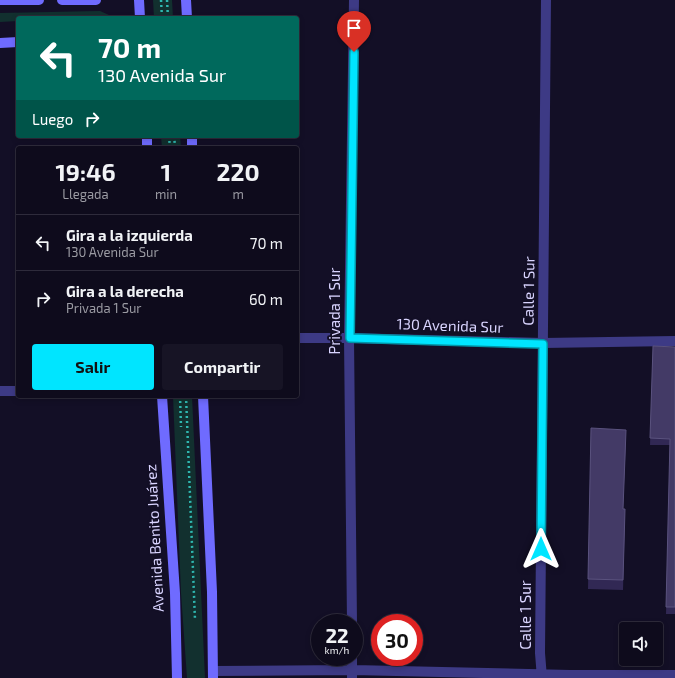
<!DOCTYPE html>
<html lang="es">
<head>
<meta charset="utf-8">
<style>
	:root { --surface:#0e0b1c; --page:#171425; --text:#f1f3f6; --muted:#9b9ba3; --line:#2e2b3b; --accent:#00e5ff }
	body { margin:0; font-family:"Exo 2",sans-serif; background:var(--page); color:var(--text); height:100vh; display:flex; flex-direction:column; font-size:15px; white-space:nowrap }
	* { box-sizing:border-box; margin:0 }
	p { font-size:13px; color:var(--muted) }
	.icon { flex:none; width:22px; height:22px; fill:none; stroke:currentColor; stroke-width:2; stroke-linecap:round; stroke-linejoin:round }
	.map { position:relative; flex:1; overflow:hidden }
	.sheet { position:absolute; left:16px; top:146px; width:283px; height:252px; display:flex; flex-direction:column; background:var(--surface); border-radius:4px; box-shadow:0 2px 6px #0003,0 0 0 1px var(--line) }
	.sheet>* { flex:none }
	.banner { position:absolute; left:16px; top:16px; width:283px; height:122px; border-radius:4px; box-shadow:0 2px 6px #0003,0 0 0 1px var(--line); background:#00695c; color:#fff; overflow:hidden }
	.fabs { position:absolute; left:619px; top:622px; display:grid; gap:8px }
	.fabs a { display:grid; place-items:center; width:44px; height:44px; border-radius:4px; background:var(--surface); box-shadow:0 2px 6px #0003,0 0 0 1px var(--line); font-size:20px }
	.speed { position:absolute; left:311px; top:614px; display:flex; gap:8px; font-size:20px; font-weight:700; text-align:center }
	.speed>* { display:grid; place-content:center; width:52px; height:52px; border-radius:50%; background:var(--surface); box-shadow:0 2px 6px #0003,0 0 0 1px var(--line); line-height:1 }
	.speed small { font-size:10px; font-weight:400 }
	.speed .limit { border:6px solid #d22; background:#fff; color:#111 }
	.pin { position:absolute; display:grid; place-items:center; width:34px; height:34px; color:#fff; margin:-41px -17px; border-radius:50% 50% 50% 0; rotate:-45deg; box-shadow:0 0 4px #0007 }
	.pin .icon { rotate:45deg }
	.me { position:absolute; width:44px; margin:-22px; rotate:0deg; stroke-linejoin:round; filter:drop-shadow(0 0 3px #0008) }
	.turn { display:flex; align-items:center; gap:14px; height:84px; padding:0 16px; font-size:18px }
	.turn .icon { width:52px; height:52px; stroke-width:2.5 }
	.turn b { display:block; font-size:28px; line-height:34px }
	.then { display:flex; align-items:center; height:38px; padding:0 16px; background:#0003; gap:8px; font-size:15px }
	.eta { display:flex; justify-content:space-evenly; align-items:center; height:68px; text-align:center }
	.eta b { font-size:24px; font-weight:700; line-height:28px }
	.action { display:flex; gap:8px; margin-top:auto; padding:8px 16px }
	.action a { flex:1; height:46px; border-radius:4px; background:var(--accent); color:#111; font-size:16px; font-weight:700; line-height:46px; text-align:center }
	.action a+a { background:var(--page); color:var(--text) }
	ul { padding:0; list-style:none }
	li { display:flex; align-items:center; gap:12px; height:56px; padding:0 16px; border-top:1px solid var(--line) }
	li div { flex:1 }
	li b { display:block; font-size:15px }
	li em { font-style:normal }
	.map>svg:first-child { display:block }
	.green { fill:#12302f }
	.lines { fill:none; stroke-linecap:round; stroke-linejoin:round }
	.path { stroke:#2fb8b0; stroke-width:2.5; stroke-dasharray:2 3; stroke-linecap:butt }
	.minor { stroke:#3d3a85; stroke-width:10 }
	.secondary { stroke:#6f6bff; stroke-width:10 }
	.wall { fill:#312854 }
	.building { fill:#433a66; stroke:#5a527e }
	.route-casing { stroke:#0095a6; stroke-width:10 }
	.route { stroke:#00e5ff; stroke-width:7 }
	.labels { text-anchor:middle; stroke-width:4; stroke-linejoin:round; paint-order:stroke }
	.street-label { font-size:15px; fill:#d9d4ff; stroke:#130f26 }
</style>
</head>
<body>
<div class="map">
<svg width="675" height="678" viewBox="0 0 675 678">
	<rect width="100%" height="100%" fill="#130f26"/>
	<!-- green -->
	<path class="green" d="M153 0H172L173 18H154Z
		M100 11 109 15V18H18V21L0 22V13Z
		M161 136H180L181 148H162Z
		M173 396H192L205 678H187L181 593Z"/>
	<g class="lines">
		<!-- path -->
		<path class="path" d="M161 0 162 18
			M167 0 168 18
			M169 136 170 148
			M174 136 175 146
			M180 396 181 427
			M186 396 195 620"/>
		<!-- minor -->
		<path class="minor" d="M297 338H349L543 343 675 341
			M0 391H18
			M352 623 349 338 354 0
			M352 657V678
			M213 671 353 670 570 675H675
			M542 678 540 653 546 0"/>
		<!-- secondary -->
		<path class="secondary" d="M0 0H39
			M62 0H96
			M139 0 140 18
			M186 0 187 18
			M0 43 18 42
			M147 136V148
			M192 136V148
			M162 396 175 593 177 678
			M203 396 212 592 213 678"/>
	</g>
	<!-- wall -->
	<path class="wall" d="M653 346 675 347V614H666L670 445H650Z
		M591 428 626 440 623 509 625 519 623 590 588 589Z"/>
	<!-- building -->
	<path class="building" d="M653 346 675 347V607H666L670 439 650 438Z
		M591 428 626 430 623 509H625L623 580 588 579Z"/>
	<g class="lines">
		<!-- route casing -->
		<g class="route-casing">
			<path id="route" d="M354 52 350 338 543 344 541 549"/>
		</g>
		<!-- route -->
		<use href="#route" class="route"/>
	</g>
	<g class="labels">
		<!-- street labels -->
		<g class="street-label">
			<text transform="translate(529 291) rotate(-89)" y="5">Calle 1 Sur</text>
			<text transform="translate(335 311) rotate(-90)" y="5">Privada 1 Sur</text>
			<text transform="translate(450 326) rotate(2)" y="5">130 Avenida Sur</text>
			<text transform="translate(155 538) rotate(-93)" y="5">Avenida Benito Juárez</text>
			<text transform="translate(526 615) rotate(-90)" y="5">Calle 1 Sur</text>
		</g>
	</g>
</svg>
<div class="fabs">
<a><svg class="icon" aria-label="sound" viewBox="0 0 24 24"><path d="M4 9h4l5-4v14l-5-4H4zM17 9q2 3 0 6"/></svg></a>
</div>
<div class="speed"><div>22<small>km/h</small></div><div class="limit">30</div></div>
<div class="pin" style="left:354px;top:52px;background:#d93025"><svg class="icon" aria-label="arrive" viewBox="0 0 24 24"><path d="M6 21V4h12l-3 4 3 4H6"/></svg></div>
<svg class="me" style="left:541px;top:549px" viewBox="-20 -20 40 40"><path d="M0-17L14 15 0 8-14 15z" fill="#00e5ff" stroke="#fff" stroke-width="4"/></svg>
<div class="banner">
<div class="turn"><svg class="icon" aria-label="left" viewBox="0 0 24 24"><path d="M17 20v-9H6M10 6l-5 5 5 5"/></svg><div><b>70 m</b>130 Avenida Sur</div></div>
<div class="then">Luego<svg class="icon" aria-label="right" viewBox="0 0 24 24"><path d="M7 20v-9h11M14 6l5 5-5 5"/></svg></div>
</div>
<section class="sheet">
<div class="eta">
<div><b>19:46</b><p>Llegada</p></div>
<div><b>1</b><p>min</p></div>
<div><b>220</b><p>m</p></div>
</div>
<ul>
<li><svg class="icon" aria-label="left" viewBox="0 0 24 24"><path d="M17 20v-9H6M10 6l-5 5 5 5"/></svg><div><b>Gira a la izquierda</b><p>130 Avenida Sur</p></div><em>70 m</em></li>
<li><svg class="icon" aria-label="right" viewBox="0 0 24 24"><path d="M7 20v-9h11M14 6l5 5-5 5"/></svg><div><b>Gira a la derecha</b><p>Privada 1 Sur</p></div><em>60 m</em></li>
</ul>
<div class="action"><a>Salir</a><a>Compartir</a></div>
</section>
</div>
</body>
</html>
